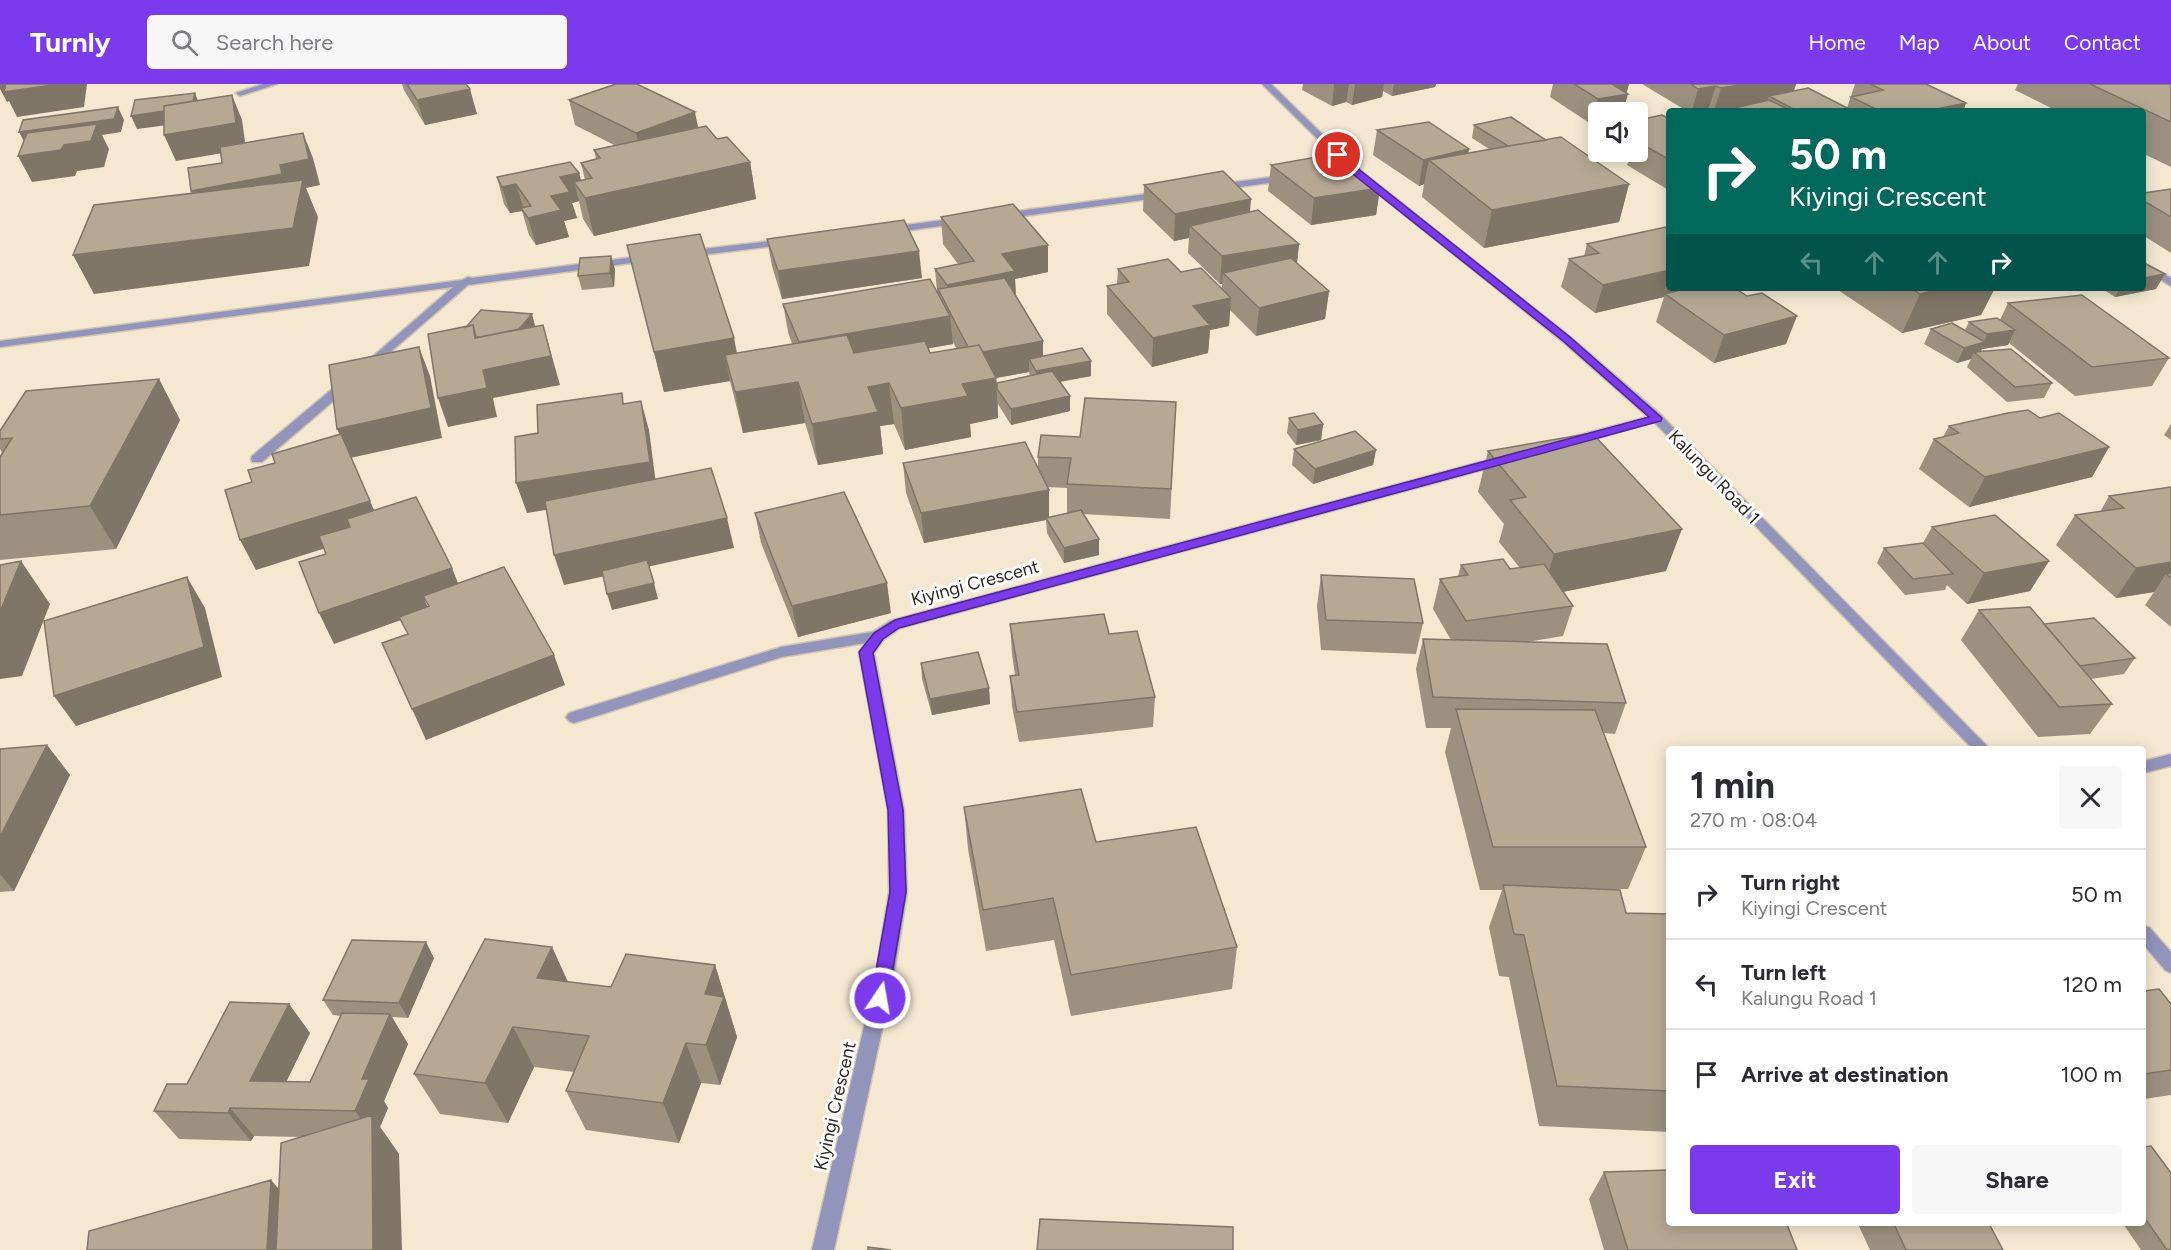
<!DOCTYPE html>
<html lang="en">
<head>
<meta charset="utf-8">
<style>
	:root { --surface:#fff; --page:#f7f7f7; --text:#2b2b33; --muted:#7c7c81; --line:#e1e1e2; --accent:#7c3aed }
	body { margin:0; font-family:Figtree,sans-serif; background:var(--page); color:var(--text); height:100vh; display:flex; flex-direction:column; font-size:22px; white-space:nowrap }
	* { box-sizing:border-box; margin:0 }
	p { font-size:20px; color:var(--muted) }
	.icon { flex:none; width:33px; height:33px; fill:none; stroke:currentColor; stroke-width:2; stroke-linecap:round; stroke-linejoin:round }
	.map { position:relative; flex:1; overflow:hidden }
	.sheet { position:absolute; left:1666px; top:662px; width:480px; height:480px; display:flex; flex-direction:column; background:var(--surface); border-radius:6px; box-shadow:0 3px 15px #0003 }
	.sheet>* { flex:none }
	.banner { position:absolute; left:1666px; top:24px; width:480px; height:183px; border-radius:6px; box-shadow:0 3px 15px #0003; background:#00695c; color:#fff; overflow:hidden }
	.buttons { position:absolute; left:1588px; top:18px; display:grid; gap:12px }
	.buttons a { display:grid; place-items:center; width:60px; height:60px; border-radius:6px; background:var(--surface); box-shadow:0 3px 15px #0003; font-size:30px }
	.pin { position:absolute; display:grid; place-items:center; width:51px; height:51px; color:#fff; margin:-26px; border:3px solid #fff; border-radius:50%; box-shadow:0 2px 6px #0007 }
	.me { position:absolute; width:66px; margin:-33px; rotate:12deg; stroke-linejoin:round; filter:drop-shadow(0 0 4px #0008) }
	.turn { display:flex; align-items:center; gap:21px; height:126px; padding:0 24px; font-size:27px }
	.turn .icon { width:78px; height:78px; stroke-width:2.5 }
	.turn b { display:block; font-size:42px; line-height:51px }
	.lanes { display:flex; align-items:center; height:57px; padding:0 24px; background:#0003; justify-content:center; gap:30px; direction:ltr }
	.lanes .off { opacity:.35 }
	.round { display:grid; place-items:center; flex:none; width:63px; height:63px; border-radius:6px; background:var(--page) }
	.summary { display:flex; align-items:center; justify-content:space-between; height:102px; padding:0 24px }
	h1 { font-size:36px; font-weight:700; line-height:45px }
	.primary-button { display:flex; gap:12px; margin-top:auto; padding:12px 24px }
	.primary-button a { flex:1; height:69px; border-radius:6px; background:var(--accent); color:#fff; font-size:24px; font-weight:700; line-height:69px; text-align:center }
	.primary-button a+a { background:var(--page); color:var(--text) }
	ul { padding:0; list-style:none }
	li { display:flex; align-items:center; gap:18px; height:90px; padding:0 24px; border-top:2px solid var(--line) }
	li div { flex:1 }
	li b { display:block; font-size:22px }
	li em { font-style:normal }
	header { display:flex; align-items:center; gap:36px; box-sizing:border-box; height:84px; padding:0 30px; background:var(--accent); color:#fff }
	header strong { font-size:28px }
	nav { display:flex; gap:33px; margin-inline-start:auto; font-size:21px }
	.search { width:420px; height:54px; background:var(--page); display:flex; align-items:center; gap:15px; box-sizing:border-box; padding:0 21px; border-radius:6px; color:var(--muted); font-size:22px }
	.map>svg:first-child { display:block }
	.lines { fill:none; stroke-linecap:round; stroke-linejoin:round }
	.lane-casing { stroke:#d0c5b1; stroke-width:3 }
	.street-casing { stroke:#d0c5b1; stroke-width:3 }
	.lane { fill:#9394bb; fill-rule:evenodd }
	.street { fill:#9394bb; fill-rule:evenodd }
	.wall { fill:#9c917f; fill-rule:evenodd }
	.shaded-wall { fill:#7f7668 }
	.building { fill:#b5a994; stroke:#7f7668; stroke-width:1.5 }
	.route { fill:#7c3aed; stroke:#51269a; stroke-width:1.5 }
	.labels { text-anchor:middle; stroke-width:6; stroke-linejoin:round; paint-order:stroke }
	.street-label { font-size:18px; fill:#2d2820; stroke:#fff }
</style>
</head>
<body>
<header>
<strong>Turnly</strong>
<div class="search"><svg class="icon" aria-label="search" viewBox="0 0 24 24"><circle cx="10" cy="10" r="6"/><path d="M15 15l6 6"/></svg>Search here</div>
<nav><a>Home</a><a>Map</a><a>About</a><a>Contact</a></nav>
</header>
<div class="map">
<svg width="2171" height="1166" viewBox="0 0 2171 1166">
	<rect width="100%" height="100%" fill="#f4e8d1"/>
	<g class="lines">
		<!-- lane casing -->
		<g class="lane-casing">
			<path id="lane" d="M878 547 883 548 885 552 883 556 782 573 574 639 569 637 566 633 569 629 781 563Z"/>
		</g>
		<!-- street casing -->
		<g class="street-casing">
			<path id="street" d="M263 0H277L240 12 236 9Z
				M1262 0H1271L1356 83 1570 253 1661 331 1989 664H1972L1654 338 1576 360 1572 359 1570 356 1572 353 1648 333 1562 257 1350 87Z
				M1287 91 1290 92V96L1219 106 1214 103 1219 100Z
				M1162 108 1165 109V113L1002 135 997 132 1002 129Z
				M960 134 965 137 964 139 889 149 884 146 889 143Z
				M787 155 791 156V160L686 173 681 170 686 167Z
				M650 171 655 174 654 176 468 201 372 284H364V280L453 203 0 263V257L462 196 468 193 472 194Z
				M2144 179 2171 194V202L2144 186Z
				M347 295 353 299 351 302 262 378H252L251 375 252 372 343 296Z
				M1503 372 1508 373 1509 376 1508 379 900 544 883 556 874 569 904 726 907 808 894 891 834 1166H812L876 891 889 808 888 726 859 568 873 548 890 537Z
				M2171 670V682L2144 689V677Z
				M2144 842 2150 844 2171 868V889L2165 886 2144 861Z"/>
		</g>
		<!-- lane -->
		<use href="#lane" class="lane"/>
		<!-- street -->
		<use href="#street" class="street"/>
	</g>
	<!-- wall -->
	<path class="wall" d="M402 0H466L477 30 425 41 404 6Z
		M1303 0H1436L1435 3 1392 12 1383 7 1382 13 1352 21 1346 18 1332 22 1302 6Z
		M1553 0H1629L1626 9 1599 28V39L1591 40 1550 13Z
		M1642 0H1796L1794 7 1847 24 1855 0H1926L1966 19 1963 27H1734V25L1725 27H1687Z
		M2018 0H2171V83L2144 70V27H2057L2015 6Z
		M569 16 698 44 717 55 750 78 756 115 594 152 583 135 579 117 572 119 577 134 564 137 569 153 536 161 529 151 522 127 510 129 504 120 497 93 579 89 581 97 585 96 581 79 596 75 594 66 616 62 575 41Z
		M1670 35V107L1627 81 1629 76 1614 68H1638V36Z
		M1474 41 1546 56 1629 100 1619 138 1484 164 1422 113 1424 100 1419 102 1373 71 1377 46 1469 65 1468 69 1489 65 1472 54Z
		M1271 81 1380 104 1376 131 1311 141 1268 107Z
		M1144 101 1250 128 1299 160 1297 179 1329 207 1325 235 1256 252 1230 226 1229 242 1210 246 1208 269 1152 283 1107 230V202L1117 200 1118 185 1181 188 1222 204V200H1220L1188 169 1189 154 1174 157 1143 127Z
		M2171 105V169L2144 152V109Z
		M941 133 1048 161V188L1015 195 1016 213 1043 257V272L1091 292 1060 298 1070 312V327L1011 341 998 320V334L970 340 971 353 905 366 894 340 880 342 883 370 818 381 805 339 743 349 730 297 664 308 627 161 737 269 792 260 788 248 783 220 937 207 935 185 958 180 943 160ZM952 257 957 265 930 269 928 264 953 260ZM1029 288 1030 292 997 299 996 294Z
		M767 155 922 194 782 215 772 182Z
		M1587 160 1670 204 1786 260 1714 279 1656 238 1664 213 1595 229 1561 203 1569 175 1584 172Z
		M611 172 615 186 614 203 582 206 578 192Z
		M1835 204H1995L1981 231 1902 249Z
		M2101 204H2144L2156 205 2115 213Z
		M2008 219 2169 274 2152 302 2075 312 2009 259 2008 261 1982 265 1981 267 2052 299 2044 314 2007 318 1967 283 1971 275 1957 279 1924 260 1931 245 1965 246 1969 238 2000 236Z
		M159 295 180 336 116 465 0 476V373L2 369 0 365V347Z
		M1176 318 1170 435 1083 430 1099 455V471L1064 479 1047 449 1046 436 924 459 906 409 903 379 1038 384V373L1080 353ZM1047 403 1067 404V429L1049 433V406Z
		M1289 334 1323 340 1321 356 1296 361 1287 349Z
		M2040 334 2109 363 2092 393 1969 423 1919 385 1934 355 1943 353 1949 342Z
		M2171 340V356L2164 351Z
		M1294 365 1376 366 1373 381 1313 400 1292 381Z
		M1488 367 1666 487 1563 508 1573 522 1563 552 1527 558 1626 619 1615 650 1604 649 1646 763 1628 805H1615L1626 829 1670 830V1048L1539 1042 1509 893 1499 892 1489 843 1502 806H1480L1445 668 1451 644H1426L1416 585 1423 555 1451 556 1433 525 1440 495 1458 492 1461 481 1510 485 1520 484 1499 458 1504 440 1478 408Z
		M2171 403V543L2145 521 2154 508 2116 514 2056 461 2075 431 2100 428 2109 412Z
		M755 429 891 529 798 553 761 459Z
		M1932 443 2049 477 2030 507 1967 520 1947 501 1945 506 1905 511 1877 479 1884 464 1923 459Z
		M1321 491 1423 539 1416 570 1321 566 1317 522Z
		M1979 526 2044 540 2135 574 2124 590 2091 595 2112 620 2090 650 2038 653 1961 556Z
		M1010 540 1109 550 1155 613 1153 643 1019 658 1012 622 1010 592 1015 591 1012 570Z
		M921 579 989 604 990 620 932 631 922 595Z
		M47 661 70 691 14 807 0 808V665Z
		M964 723 1096 758 1237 863 1232 905 1071 932 1054 856 986 867 968 765Z
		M552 863 568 898 611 903 715 881 737 953 720 1001 701 999 679 1059 586 1046 566 1007 574 988 534 983 508 1039 440 1030 414 990Z
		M434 874 408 934 392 933 408 960 384 1017 388 1024 380 1043 399 1070 279 1105 300 1053 254 1052 251 1057 179 1055 154 1027 289 920 310 949 286 998H310L341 932 333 931 323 916Z
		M2144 907 2171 920V1011L2144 1015Z
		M2144 1063 2171 1089V1166H2141L2122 1138H2144Z
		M1604 1088 1797 1166H1604L1589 1115Z
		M1857 1138H1988L2003 1166H1870Z"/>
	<!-- shaded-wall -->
	<path class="shaded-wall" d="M0 0H87L84 23 17 33 9 17 7 18 0 5Z
		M1334 0H1349L1346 18 1332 22Z
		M1355 0H1384L1382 13 1352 21Z
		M1394 0H1436L1435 3 1392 12Z
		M1605 0H1629L1626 11 1628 10 1623 28H1599V39L1591 40 1598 15Z
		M1746 0H1796L1791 15 1769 12 1766 20 1734 24V25L1725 27H1714L1721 4Z
		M1716 2 1708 26 1692 27 1698 5Z
		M470 5 477 30 425 41 417 16Z
		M195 9 200 22 198 37 137 45 131 32Z
		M232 11 242 36 246 65 176 77 164 51Z
		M1966 19 1963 27H1927Z
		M118 23 124 36 121 48 102 51 109 65 104 83 77 87 75 92 32 98 18 72 64 61H26L19 48Z
		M695 28 700 53 642 75 636 49Z
		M303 49 313 74 320 101 306 104 318 133 309 182 94 210 73 171 203 133 191 107 280 81Z
		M1469 65 1464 91 1429 76 1424 100 1419 102 1423 76Z
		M750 78 756 115 594 152 585 114 574 98 579 117 572 119 577 134 564 137 569 153 536 161 528 134 551 112 560 93 579 89 585 114Z
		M516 100 524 126 521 124 522 127 510 129 502 103Z
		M1629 100 1619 138 1484 164 1492 126Z
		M1380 104 1376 131 1311 141 1314 114Z
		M1251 115 1249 142H1190L1189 154 1174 157 1175 130Z
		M1299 160 1296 188 1223 189 1222 200H1220L1222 172Z
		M1048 161V188L1015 195 1016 215 948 225 947 201 1002 170Z
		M919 167 922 194 782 215 778 187Z
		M611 172 615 186 614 203 610 189Z
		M1670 186V204H1701L1665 210 1664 213 1595 229 1603 201Z
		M2165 190 2156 205 2115 213 2120 204H2144V194Z
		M1945 204H1995L1981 231 1902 249 1920 210Z
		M1329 207 1325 235 1256 252 1259 224Z
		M1231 214 1229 242 1210 246 1208 269 1152 283 1153 254 1193 222Z
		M532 230 536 245 511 255Z
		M950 232 953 260 803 287 799 258Z
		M1797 232 1786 260 1714 279 1724 251Z
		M543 241 560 301 493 314 497 333 448 343 438 314 483 286Z
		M2015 246 2008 261 1982 265 1978 272 1974 268 1971 275 1957 279 1964 264 1984 258 1987 250Z
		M734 254 742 294 725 271 730 297 664 308 654 268Z
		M1043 257V286L1029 275V288L996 294 998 334 970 340 971 353 905 366 901 324 962 300 972 270Z
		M419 263 430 292 442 354 350 374 337 345Z
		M1091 277V292L1036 302V287Z
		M159 295 180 336 116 465 90 422Z
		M798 298 805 339 743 349 735 308Z
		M889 299 894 340 880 342 883 370 818 381 812 340 868 303Z
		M1070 312V327L1011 341V325Z
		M641 317 649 346 657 408 527 429 516 399Z
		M1323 340 1321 356 1296 361 1298 346Z
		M2109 363 2092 393 1969 423 1985 393Z
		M1376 366 1373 381 1313 400 1315 385Z
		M1049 406V436L1046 434V436L924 459 921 429Z
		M370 417 383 446 256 486 240 456Z
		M727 434 734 464 564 501 554 471Z
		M1682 445 1666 487 1542 512 1554 470Z
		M1099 455V471L1064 479V464Z
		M21 477 50 520 22 592 0 595V528Z
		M2049 477 2030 507 1967 520 1984 489Z
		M2171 478V494L2166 490 2154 508 2116 514 2136 484Z
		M452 484 464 514 423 512 429 526 334 560 319 529Z
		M187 493 205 524 222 593 76 642 54 612Z
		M654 499 658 515 612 526 607 510Z
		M887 499 891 529 798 553 792 522Z
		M554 571 565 601 426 656 412 625Z
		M989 604 990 620 932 631 930 615Z
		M47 661 70 691 14 807 0 790V753Z
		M426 858 434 874 408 934 399 919Z
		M552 863 571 905 537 894Z
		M715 881 737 953 720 1001 706 961 705 910Z
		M289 920 310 949 273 1025 250 997Z
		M390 930 408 960 384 1017 388 1024 380 1043 399 1070 402 1166H373L372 1050 355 1027 362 995Z
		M513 943 534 983 508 1039 485 999Z
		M686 959 701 999 679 1059 663 1019Z
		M230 1024 254 1052 251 1057 228 1029Z
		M271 1096 294 1123 292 1166H267Z"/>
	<!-- building -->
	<path class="building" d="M6 0H59L4 8Z
		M407 0H466L470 5 417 16Z
		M616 0H637L695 28 636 49 569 16Z
		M1574 0H1612L1628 10 1598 15Z
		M1691 0H1746L1721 4 1716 2 1698 5Z
		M1870 0H1926L1966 19 1927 27H1880L1851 13 1883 6Z
		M2090 0H2171V38Z
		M1808 4 1853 27H1797L1769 12Z
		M195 9 193 17 164 22V27L131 32 135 16Z
		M232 11 236 39 164 51V22Z
		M1769 16 1792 27H1740L1734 24Z
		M118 23 114 35 19 48 23 36Z
		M1662 31 1670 35V76L1638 58V55L1643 54 1638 51V36Z
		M1511 33 1546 56 1508 62 1474 41Z
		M1429 38 1469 65 1423 76 1377 46Z
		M97 40 91 57 64 61 61 66 18 72 27 49Z
		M706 42 717 55 727 53 750 78 585 114 574 98 592 94 581 79 600 74 594 66Z
		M303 49 309 75 280 81 282 90 191 107 188 84 222 79 220 63Z
		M1561 53 1629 100 1492 126 1429 76Z
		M1334 70 1380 104 1314 114 1271 81Z
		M570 78 579 89 560 93 570 108 551 112 561 126 528 134 521 124 531 122 516 100 502 103 497 93Z
		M1223 87 1251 115 1175 130 1144 101Z
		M303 96 293 144 73 171 94 121Z
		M2171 105V133L2144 117V109Z
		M1013 120 1048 161 1002 170 1015 187 947 201 935 185 974 177 941 133Z
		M1258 126 1299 160 1222 172 1190 142Z
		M904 136 919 167 778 187 767 155Z
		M1666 143 1670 145V186L1603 201 1569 175 1599 169 1587 160Z
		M700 150 734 254 654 268 627 161Z
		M611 172 610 189 578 192 580 174Z
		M1291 174 1329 207 1259 224 1223 189Z
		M1168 175 1181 188 1201 184 1231 214 1193 222 1210 241 1153 254 1107 202 1129 198 1118 185Z
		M2144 179 2165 190 2144 194Z
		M1005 194 1043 257 983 268 979 261 968 263 938 205Z
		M930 195 950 232 799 258 783 220Z
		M1688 204H1735L1747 212 1762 209 1797 232 1724 251 1665 210Z
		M1911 204H1945L1920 210Z
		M2082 211 2169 274 2092 283 2008 219Z
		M481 226 532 230 519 245 480 253H476L473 241 466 243Z
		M1997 234 2015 246 1987 250 1969 238Z
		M1952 239 1985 258 1964 264 1931 245Z
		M473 241 475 254 543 241 551 272 483 286 487 304 438 314 428 250Z
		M847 251 854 269 925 257 930 269 979 261 996 294 962 300 968 312 901 324 889 299 868 303 878 328 812 340 798 298 735 308 725 271Z
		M419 263 431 324 337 345 329 281Z
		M1082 264 1091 277 1036 287 1029 275Z
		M2011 265 2052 299 2015 303 1974 268Z
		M1052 287 1070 312 1011 325 997 305V299Z
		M159 295 90 422 0 431V373L12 354 0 355V347L26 307Z
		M622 309 623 320 641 317 650 378 516 399 515 353 538 349 537 321Z
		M1085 314 1176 318 1171 405 1067 400 1071 374 1038 373 1041 351 1080 353Z
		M2028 326 2040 334 2059 329 2109 363 1985 393 1934 355 1959 349 1949 342 2008 329Z
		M1314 329 1323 340 1298 346 1289 334Z
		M1355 347 1376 366 1315 385 1294 365Z
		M1592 349 1682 445 1554 470 1510 416 1526 413 1488 367Z
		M341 350 370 417 240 456 225 406 252 398 248 386 275 379 272 370Z
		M1025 358 1049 406 921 429 903 379Z
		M711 384 727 434 554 471 545 417Z
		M2171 403V478L2136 484 2075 431 2124 424 2109 412Z
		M844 408 887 499 792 522 755 429Z
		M416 413 452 484 319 529 299 478 326 470 319 452 350 443 347 435Z
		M1081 426 1099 455 1064 464 1046 434Z
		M1995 431 2049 477 1984 489 1932 443Z
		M1923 459 1953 490 1913 495 1884 464Z
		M1503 475 1510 485 1544 480 1573 522 1466 537 1440 495 1468 491 1461 481Z
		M647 476 654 499 607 510 602 487Z
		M21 477 0 528V481Z
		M504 483 554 571 412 625 382 559 408 550 399 533 429 522 423 512Z
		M2171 489V494L2166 490Z
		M1321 491 1414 495 1423 539 1326 536Z
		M187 493 204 563 54 612 44 537Z
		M2030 523 2112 620 2059 623 1979 526Z
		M1104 530 1109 550 1137 547 1155 613 1017 628 1010 592 1019 591 1010 540Z
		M2094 534 2135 574 2080 582 2044 540Z
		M1423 555 1607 560 1626 619 1433 613Z
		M978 568 989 604 930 615 921 579Z
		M1456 625 1595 626 1646 763H1493Z
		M47 661 0 753V665Z
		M1081 705 1096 758 1196 743 1237 863 1071 891 1053 814 983 826 964 723Z
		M1503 801 1620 806 1626 829 1670 830V1007L1557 1002 1524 851 1514 850Z
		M485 855 552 863 537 894 611 903 626 870 715 881 705 910 724 913 706 961 686 959 663 1019 566 1007 589 952 513 943 485 999 414 990Z
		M352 856 426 858 399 919 323 916Z
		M2159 905 2171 920V986L2144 990V907Z
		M230 918 289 920 250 997 310 998 342 929 390 930 362 995H369L355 1027 230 1024 228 1029 154 1027 167 1000H187Z
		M372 1031 373 1166H276L281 1059Z
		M2151 1062 2171 1089V1165L2167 1166 2144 1133V1063Z
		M1670 1086V1138H1786L1797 1166H1628L1604 1088Z
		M271 1096 267 1166H87L89 1147Z
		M1040 1135 1233 1143V1166H1037Z
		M1893 1138H1988L2003 1166H1906Z
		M868 1163 891 1166H868Z"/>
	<!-- route -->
	<path class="route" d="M1335 69H1341L1356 83 1570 253 1662 334 1661 337 899 544 883 555 873 569 903 726 906 808 888 914 886 919 880 921 874 919 871 914 890 808 888 726 859 568 874 549 895 536 1649 333 1563 257 1349 87 1335 73Z"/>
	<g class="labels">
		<!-- street labels -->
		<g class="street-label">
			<text transform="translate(1714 393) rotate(46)" y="6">Kalungu Road 1</text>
			<text transform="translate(975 499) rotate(-15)" y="6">Kiyingi Crescent</text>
			<text transform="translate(835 1022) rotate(-77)" y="6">Kiyingi Crescent</text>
		</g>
	</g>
</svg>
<div class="buttons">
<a><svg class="icon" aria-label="sound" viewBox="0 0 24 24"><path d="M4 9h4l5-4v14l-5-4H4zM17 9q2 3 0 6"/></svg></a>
</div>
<div class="pin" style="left:1338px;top:71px;background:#d93025"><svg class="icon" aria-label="arrive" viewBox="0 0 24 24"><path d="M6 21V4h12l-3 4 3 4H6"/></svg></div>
<svg class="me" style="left:880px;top:914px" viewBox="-20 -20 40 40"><circle r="17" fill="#7c3aed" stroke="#fff" stroke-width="3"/><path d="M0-11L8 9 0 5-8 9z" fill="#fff"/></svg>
<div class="banner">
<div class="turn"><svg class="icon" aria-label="right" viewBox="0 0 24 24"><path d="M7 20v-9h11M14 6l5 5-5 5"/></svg><div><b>50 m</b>Kiyingi Crescent</div></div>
<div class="lanes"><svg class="icon off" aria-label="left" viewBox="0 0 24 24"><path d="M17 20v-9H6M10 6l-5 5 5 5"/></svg><svg class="icon off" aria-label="ahead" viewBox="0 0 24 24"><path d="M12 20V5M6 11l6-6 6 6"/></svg><svg class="icon off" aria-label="ahead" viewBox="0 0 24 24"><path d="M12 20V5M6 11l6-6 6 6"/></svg><svg class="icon" aria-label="right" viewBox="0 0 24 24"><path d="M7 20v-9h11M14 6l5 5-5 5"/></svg></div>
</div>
<section class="sheet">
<div class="summary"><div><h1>1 min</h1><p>270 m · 08:04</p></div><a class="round"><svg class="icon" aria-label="close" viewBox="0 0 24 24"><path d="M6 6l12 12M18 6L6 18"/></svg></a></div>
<ul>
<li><svg class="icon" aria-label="right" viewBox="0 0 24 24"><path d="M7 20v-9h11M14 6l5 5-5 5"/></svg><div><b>Turn right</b><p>Kiyingi Crescent</p></div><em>50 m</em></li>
<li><svg class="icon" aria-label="left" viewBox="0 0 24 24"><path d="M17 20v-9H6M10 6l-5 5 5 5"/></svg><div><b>Turn left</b><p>Kalungu Road 1</p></div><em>120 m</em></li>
<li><svg class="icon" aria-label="arrive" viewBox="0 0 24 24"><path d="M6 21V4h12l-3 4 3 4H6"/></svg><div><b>Arrive at destination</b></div><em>100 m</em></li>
</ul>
<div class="primary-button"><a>Exit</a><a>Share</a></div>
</section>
</div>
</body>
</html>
